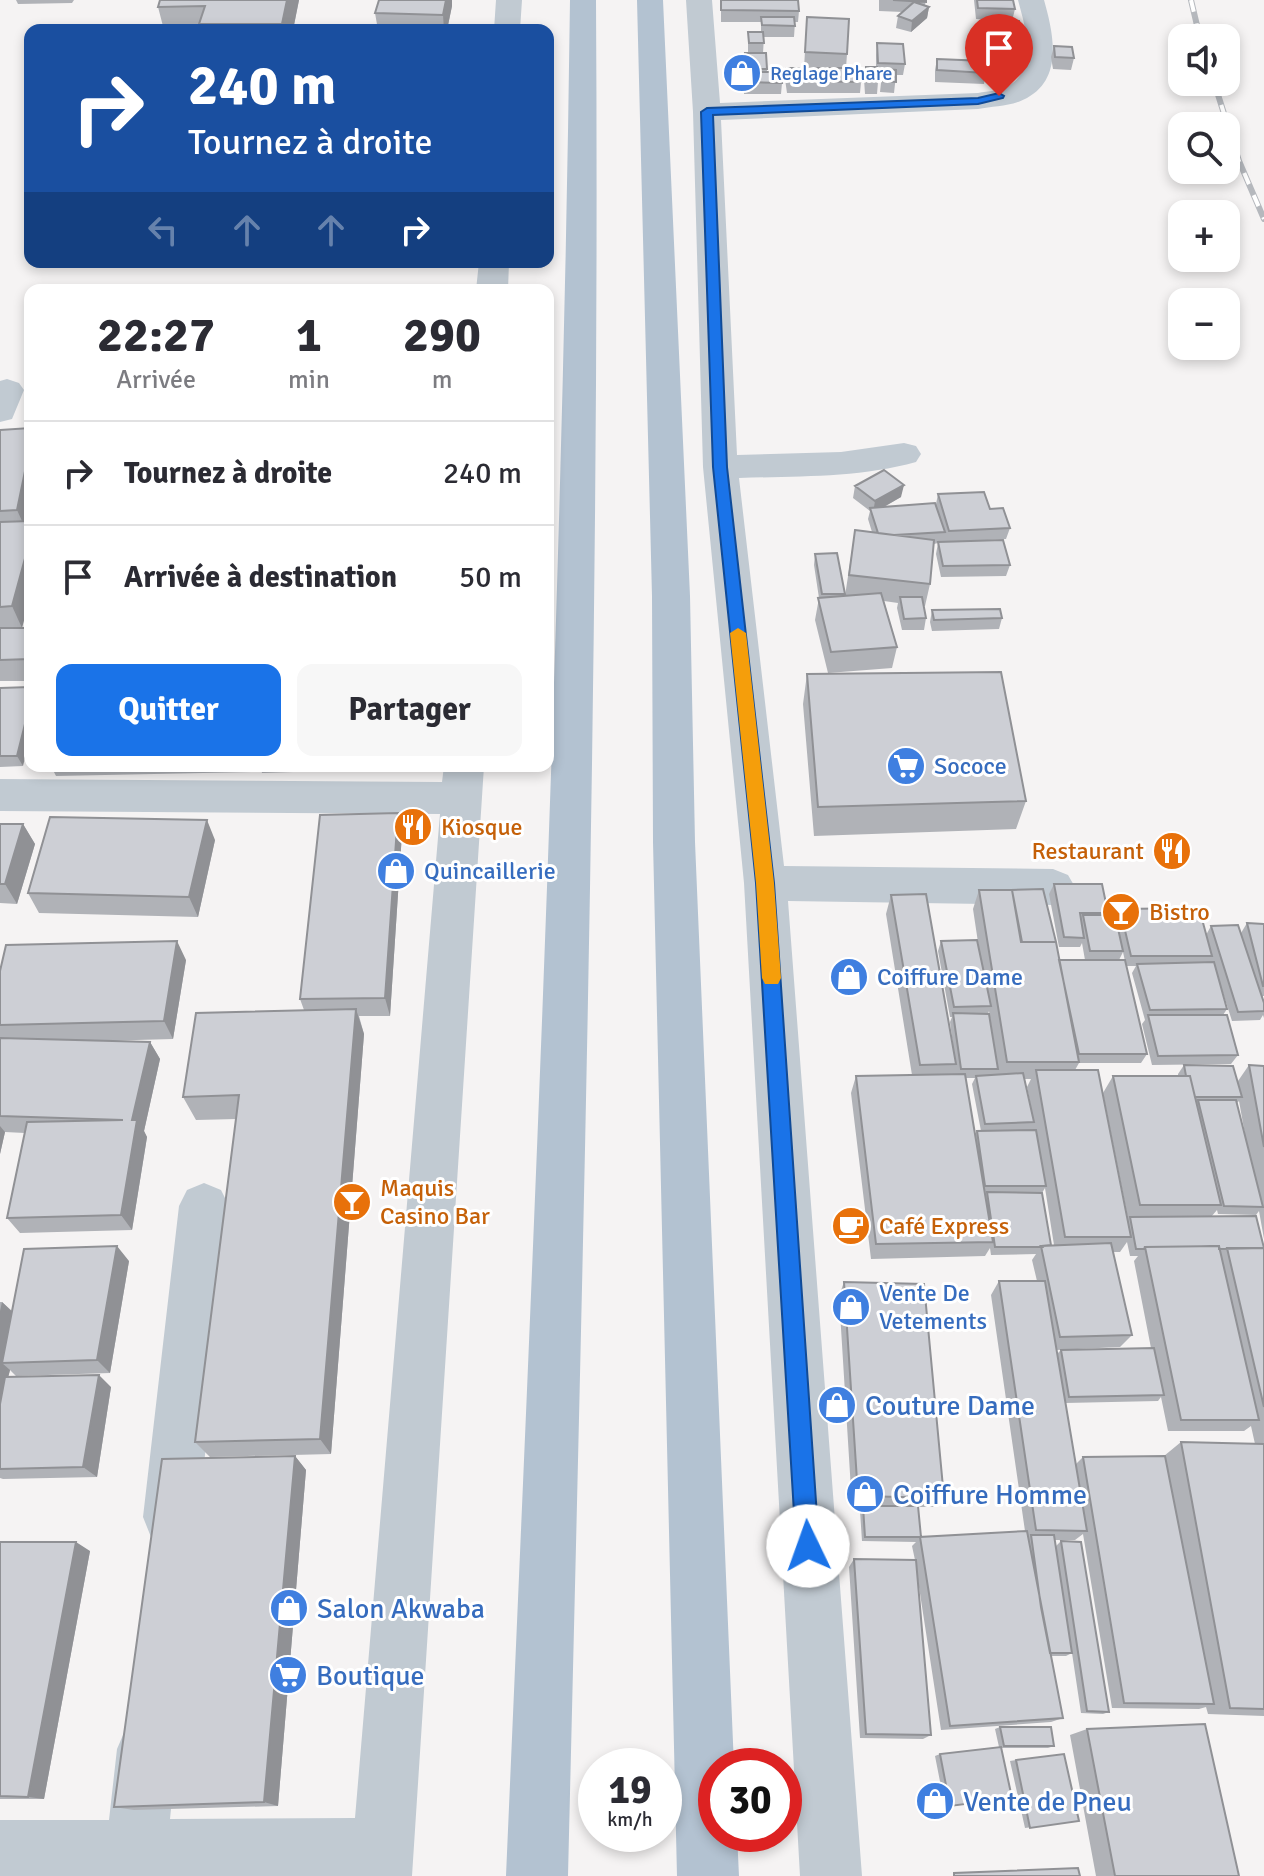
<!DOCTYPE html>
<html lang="fr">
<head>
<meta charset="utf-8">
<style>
	:root { --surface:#fff; --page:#f7f7f7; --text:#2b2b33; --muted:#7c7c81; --line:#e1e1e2; --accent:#1a73e8 }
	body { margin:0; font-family:Signika,sans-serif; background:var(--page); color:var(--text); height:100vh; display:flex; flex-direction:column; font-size:30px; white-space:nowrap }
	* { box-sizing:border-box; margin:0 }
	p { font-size:26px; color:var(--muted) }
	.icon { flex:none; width:44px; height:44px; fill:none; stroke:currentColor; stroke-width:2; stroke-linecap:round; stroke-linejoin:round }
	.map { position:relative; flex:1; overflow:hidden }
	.sheet { position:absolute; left:24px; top:284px; width:530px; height:488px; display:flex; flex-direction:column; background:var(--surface); border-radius:16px; box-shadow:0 4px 12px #0003 }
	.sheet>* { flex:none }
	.top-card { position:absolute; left:24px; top:24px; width:530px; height:244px; border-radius:16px; box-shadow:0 4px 12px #0003; background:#1a4fa0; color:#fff; overflow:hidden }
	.buttons { position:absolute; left:1168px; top:24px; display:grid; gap:16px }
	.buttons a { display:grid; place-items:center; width:72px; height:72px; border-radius:16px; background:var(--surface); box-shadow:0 4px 12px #0003; font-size:40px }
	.speed { position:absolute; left:578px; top:1748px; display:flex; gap:16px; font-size:40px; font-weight:700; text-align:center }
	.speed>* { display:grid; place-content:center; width:104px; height:104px; border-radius:50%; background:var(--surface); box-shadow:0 4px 12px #0003; line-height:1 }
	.speed small { font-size:20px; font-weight:400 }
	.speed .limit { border:12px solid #d22; background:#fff; color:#111 }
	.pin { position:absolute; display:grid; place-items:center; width:68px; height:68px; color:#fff; margin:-82px -34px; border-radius:50% 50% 50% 0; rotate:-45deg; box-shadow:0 0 8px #0007 }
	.pin .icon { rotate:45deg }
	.me { position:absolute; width:88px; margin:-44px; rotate:357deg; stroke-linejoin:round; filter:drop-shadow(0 0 6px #0008) }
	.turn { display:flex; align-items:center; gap:28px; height:168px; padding:0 32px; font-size:36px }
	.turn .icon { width:104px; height:104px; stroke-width:2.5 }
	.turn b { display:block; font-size:56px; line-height:68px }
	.lanes { display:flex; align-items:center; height:76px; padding:0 32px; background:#0003; justify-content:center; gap:40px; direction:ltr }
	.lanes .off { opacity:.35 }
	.eta { display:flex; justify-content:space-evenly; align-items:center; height:136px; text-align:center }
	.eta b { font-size:48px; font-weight:700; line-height:56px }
	.action { display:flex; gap:16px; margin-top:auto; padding:16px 32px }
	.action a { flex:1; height:92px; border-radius:16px; background:var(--accent); color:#fff; font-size:32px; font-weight:700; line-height:92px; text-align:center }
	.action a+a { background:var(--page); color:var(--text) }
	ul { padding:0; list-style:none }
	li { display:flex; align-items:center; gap:24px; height:104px; padding:0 32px; border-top:2px solid var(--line) }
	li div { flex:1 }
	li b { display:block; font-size:30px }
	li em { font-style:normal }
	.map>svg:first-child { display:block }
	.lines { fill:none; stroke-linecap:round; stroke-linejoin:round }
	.street { fill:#c1cad2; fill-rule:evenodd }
	.primary { fill:#b3c2d1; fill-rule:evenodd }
	.rail-casing { stroke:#b5b8bd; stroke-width:6 }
	.rail { stroke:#fff; stroke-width:4; stroke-dasharray:12; stroke-linecap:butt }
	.wall { fill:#b0b2b7; fill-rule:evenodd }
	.shaded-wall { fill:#909195 }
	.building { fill:#cdcfd5; stroke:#909195; stroke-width:2 }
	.route { fill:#1a73e8; stroke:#114b97; stroke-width:2 }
	.slow { fill:#f59e0b }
	.labels { text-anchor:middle; stroke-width:6; stroke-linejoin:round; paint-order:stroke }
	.far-shop-label { font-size:20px; fill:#366cbe; stroke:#fff; text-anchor:start }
	.shop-label { font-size:24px; fill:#366cbe; stroke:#fff; text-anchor:start }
	.food-label { font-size:24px; fill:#c56008; stroke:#fff; text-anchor:start }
	.near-shop-label { font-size:28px; fill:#366cbe; stroke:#fff; text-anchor:start }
</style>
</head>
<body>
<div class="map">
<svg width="1264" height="1876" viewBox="0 0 1264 1876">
	<rect width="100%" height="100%" fill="#f5f3f3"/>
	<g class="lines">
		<!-- street -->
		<path class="street" d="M496 0H522L520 30H494Z
			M686 0H712L720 103 978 93C988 91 1001 91 1010 85 1038 67 1025 26 1018 0H1044C1053 32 1064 78 1027 98 1013 106 994 106 978 109L721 120 737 455 841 452 904 443 916 446 921 454 916 462C859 478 798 476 739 478L784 866 1053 869 1068 875 1075 887 1068 899 1053 905 788 901 862 1876H800L744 883 703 467 693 112Z
			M479 262H509L508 290H476Z
			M7 379 19 383 24 390 12 419 0 422V381Z
			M444 766H484L412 1876H0V1820H109L117 1749 126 1728 147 1719 168 1728 177 1749 170 1819 355 1818 440 814 0 811V779L442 782Z
			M204 1183 221 1190 229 1206 199 1517 191 1537 171 1545 151 1537 143 1517 179 1206 187 1190Z"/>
		<!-- primary -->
		<path class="primary" d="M570 0H596C600 626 583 1251 568 1876H506C533 1251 562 626 570 0Z
			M637 0H663L690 596 695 842 734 1766H716V1834H737L739 1876H677L653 842 652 596Z"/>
		<!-- rail casing -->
		<g class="rail-casing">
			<path id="rail" d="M1191 0 1200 38
				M1214 82 1239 161 1264 219"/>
		</g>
		<!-- rail -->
		<use href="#rail" class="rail"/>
	</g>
	<!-- wall -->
	<path class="wall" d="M16 0H74L72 3 18 4Z
		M299 0 293 30H164L158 7Z
		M379 0H452V6L447 30H378L375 13Z
		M721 0 799 11 798 22H795L794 37H764L763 53H766L767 72 782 83 781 94H744L745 53H748V32H761V22H721Z
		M879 0H926L925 5 929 7 927 18 911 32 896 28 898 16 903 12 879 11Z
		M974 0H1013L1015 9 1012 21 976 19Z
		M807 17 847 54 846 68 861 82 860 93H787L785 79 786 68H804Z
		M1002 20 1020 29 1017 41 1007 40 1009 61 1006 72 986 71 984 84 935 82V70L937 59 983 61 982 47 985 36 1000 37Z
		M877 43 905 64 903 75H896L894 93 880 92 882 74H877L878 82 877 94H865L864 79 866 67H876V55Z
		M1054 46 1074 58 1071 70 1053 69 1051 57Z
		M30 428V517L22 628H30V681H0V430Z
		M855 486 901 497 884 507 936 504 938 494 990 509 1010 528 1006 539 969 541 1010 565 1006 576 941 577 936 554 938 543 934 544 930 584 925 606H924L926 618 924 630H902L897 608 898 603 884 601 897 647 892 668 828 673 815 620 819 598 814 565 815 554 845 594 844 596H845L855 530 872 532 868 519 870 511 853 498Z
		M932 610 1002 618 999 629 932 631 930 622Z
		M807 674 1026 801 1016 829 814 836 803 704Z
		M0 688 23 766 0 767Z
		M51 766H253L252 772 56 776Z
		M260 766H356V770L262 773Z
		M0 824H23L35 844 17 904 0 903Z
		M402 833 390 1016H359L364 1034 331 1454 210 1457 195 1442 236 1119 196 1120 183 1097 304 1010 300 999Z
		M215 840 198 917 39 913 28 893Z
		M1054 884 1108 913 1107 915 1116 918 1120 909 1206 935 1211 926 1241 933 1247 923 1264 924V996H1262L1264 1002V1018L1263 1015 1260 1020 1232 1021 1216 971 1227 1009 1223 1015 1238 1055 1231 1064 1152 1065 1142 1024 1145 1020 1132 973 1136 966H1126L1123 952 1119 960 1147 1054 1141 1063H1079L1075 1070 1127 1220 1128 1219 1103 1093 1113 1076H1178V1074L1184 1065 1238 1081 1249 1065 1264 1066V1239L1259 1211 1256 1215 1218 1214 1217 1210 1211 1217 1264 1248V1716L1208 1714 1206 1707 1199 1709 1112 1708 1083 1534 1075 1540H1055L1056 1546 1061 1541 1109 1712 1103 1714 1081 1713 1072 1653 1066 1656H1051L1063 1718 1051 1722 941 1730 917 1574 931 1735 923 1739 860 1738 849 1567 854 1559 915 1560 912 1546 916 1542 862 1541 860 1511 863 1506H852L839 1296 844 1282 944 1498 936 1507H918L921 1537 1025 1531 991 1295 999 1281H1037L1032 1260 1036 1254 991 1255 990 1248 985 1256 871 1259 851 1093 856 1076 912 1075 886 914 891 895 953 1045 950 1022 952 1017H950L938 951 941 941 979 949 973 909 979 890 1059 960H1085L1082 943 1080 947H1059L1049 894ZM989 1011 996 1056 988 1014ZM966 1078H975L972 1084 981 1131H977L975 1134ZM1024 1079H1031L1027 1087 1031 1107ZM1239 1101 1246 1140 1237 1103ZM1045 1188 1054 1245H1051L1042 1193ZM1127 1242 1130 1256H1138L1134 1261 1151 1348 1061 1350 1057 1354 1056 1350 1120 1347 1132 1335 1113 1252H1120ZM1161 1397 1168 1431H1244L1251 1426 1255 1444 1181 1442 1164 1456 1083 1457 1075 1465 1065 1403 1158 1401Z
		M186 960 173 1039 100 1041 150 1042 160 1059 144 1131 147 1137 132 1230 20 1233 7 1218 25 1133 5 1132 0 1154V971Z
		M129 1261 110 1373 16 1376 10 1370 8 1377 111 1387 97 1477 3 1479 0 1478V1302H2L12 1311Z
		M295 1456 306 1470 278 1806 134 1810 114 1807Z
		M0 1542 90 1551 44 1799H0Z
		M1000 1727 1054 1746 1048 1748H1001L1012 1798 945 1807 935 1756 940 1754 999 1747 995 1729Z
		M1087 1729 1239 1876H1096L1070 1735Z
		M1016 1760 1079 1821 1025 1828 1010 1761Z"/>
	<!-- shaded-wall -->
	<path class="shaded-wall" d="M287 0H299L293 30H283L282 24Z
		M446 0H452V6L447 30H444L443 15Z
		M929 7 927 18 911 32 912 21Z
		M30 447V517L27 532 17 510Z
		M904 485 901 497 873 513 875 501Z
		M30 540V599L22 628 12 606Z
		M30 704V738L23 766 17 756Z
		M398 813 402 833 390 1016 385 998Z
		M207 820 215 840 198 917 189 897Z
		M23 824 35 844 17 904 5 884Z
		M177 941 186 960 173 1039 164 1021Z
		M356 1009 364 1034 331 1454 320 1439Z
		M150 1042 160 1059 144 1131 147 1137 132 1230 121 1215 132 1120Z
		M0 1126 5 1132 0 1154Z
		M117 1246 129 1261 110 1373 97 1360Z
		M2 1302 22 1321 2 1363 10 1370 0 1410V1311Z
		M99 1375 111 1387 97 1477 83 1467Z
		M295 1456 306 1470 278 1806 264 1802Z
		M76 1542 90 1551 44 1799 28 1797Z"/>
	<!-- building -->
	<path class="building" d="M160 0H287L282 24H199L205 6 158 7Z
		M379 0H446L443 15 375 13Z
		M721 0H798L799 11 721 10Z
		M893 0H926V2Z
		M977 0H1013L1015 9 978 8Z
		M914 2 929 7 912 21 898 16Z
		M761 17H794L795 26 762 25Z
		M807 17 849 19 847 54 805 52Z
		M1002 20 1019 21 1020 29 1003 28Z
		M748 32H763L764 43H749Z
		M985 36 1007 37 1009 61 986 59Z
		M877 43 903 44 905 64 878 63Z
		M1054 46 1072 47 1074 58 1055 57Z
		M745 53H766L767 69H746Z
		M937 59 985 61 986 73 937 70Z
		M866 67H877L878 82H867Z
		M786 68H859L861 82 788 81Z
		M883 69 896 70V82L881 81Z
		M744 72H781L782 83 744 82Z
		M30 428V447L17 510 0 511V430Z
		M884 470 904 485 875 501 855 486Z
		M984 492 990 509 1003 508 1010 528 949 531 938 494Z
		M935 503 945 532 894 535 878 533 870 508Z
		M30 521V540L12 606 0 607V522Z
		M855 530 934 540 930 584 849 575Z
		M1003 540 1010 565 943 566 938 542Z
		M837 553 845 594H822L815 554Z
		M881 593 897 647 831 652 818 598Z
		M900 597H922L926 618 904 619Z
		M1000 609 1002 618 934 620 932 610Z
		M0 628H30V659L0 660Z
		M1001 672 1026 801 818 807 807 674Z
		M30 687V704L17 756H0V688Z
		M398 813 385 998 300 999 320 815Z
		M50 817 207 820 189 897 28 893Z
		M0 824H23L5 884H0Z
		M1054 884H1102L1108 913H1080L1084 938 1064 937Z
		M1043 889 1056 942H1022L1012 890Z
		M979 890H1012L1021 942H1056L1079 1062H1007Z
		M926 894 956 1064 920 1065 891 895Z
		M1199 908 1212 956H1131L1120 909Z
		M1083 915H1115L1123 951H1090Z
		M1247 923 1264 924V986H1263Z
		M1238 925 1264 1003V1011L1238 1012 1211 926Z
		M977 940 991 1006 954 1007 941 941Z
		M177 941 164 1021 0 1025V971L6 945Z
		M1059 960H1125L1147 1054H1079Z
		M1214 962 1227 1009 1150 1010 1137 964Z
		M356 1009 320 1439 195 1442 239 1095 183 1097 196 1013Z
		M953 1013 989 1014 998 1069H961Z
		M1148 1015H1227L1238 1055 1158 1056Z
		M0 1038 150 1042 132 1120H137L121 1215 7 1218 27 1122 123 1120 0 1116Z
		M1184 1065 1233 1066 1242 1097H1195L1190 1076H1186Z
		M1249 1065 1264 1066V1147Z
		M1036 1070H1098L1131 1237H1065Z
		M1023 1073 1034 1122 985 1124 976 1076Z
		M965 1074 993 1242 876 1244 856 1076Z
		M1113 1076H1190L1221 1205H1140Z
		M1198 1100H1236L1263 1207 1224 1206Z
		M1036 1130 1046 1186H985L977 1131Z
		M987 1192 1042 1193 1051 1245 1041 1246 1042 1247H995Z
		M1256 1216 1264 1248 1219 1249V1246L1145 1247 1144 1249H1136L1130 1217Z
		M1111 1243 1132 1335 1060 1337 1041 1246Z
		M117 1246 97 1360 2 1363 24 1249Z
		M1219 1246 1259 1420H1181L1145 1247Z
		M1227 1248H1264V1407Z
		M999 1281H1045L1087 1531 1036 1530Z
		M844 1282 924 1284 944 1498 858 1496Z
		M1154 1348 1164 1395 1069 1397 1061 1350Z
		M99 1375 83 1467 0 1469V1404L5 1377Z
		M1181 1442 1264 1444V1709L1230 1708Z
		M295 1456 264 1802 114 1807 162 1459Z
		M1165 1456 1214 1704 1124 1703 1083 1457Z
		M863 1506H918L921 1537H865Z
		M1027 1531 1063 1718 950 1726 920 1537Z
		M1031 1535H1054L1072 1653H1050L1041 1607Z
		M1061 1541 1081 1542 1109 1712 1087 1711Z
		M0 1542H76L28 1797 0 1796Z
		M854 1559 916 1560 931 1735 866 1734Z
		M1205 1724 1239 1876H1115L1087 1729Z
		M1000 1727H1051L1054 1746H1004Z
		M1001 1747 1012 1798 950 1806 940 1754Z
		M1064 1754 1079 1821 1030 1828 1016 1760Z
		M1078 1868 1080 1876H954V1873Z"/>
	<!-- route -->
	<path class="route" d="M999 93 1004 96 1003 98 978 104 713 115 727 467 774 883 819 1546 816 1555 808 1558 799 1555 796 1546 756 883 713 467 701 112 707 108 978 98Z"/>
	<!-- slow -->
	<path class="slow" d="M738 628 746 633 774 883 781 978 778 984H765L762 978 756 883 730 633Z"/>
	<!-- icons -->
	<defs>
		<g id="shop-disc" transform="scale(2)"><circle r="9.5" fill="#3f7fe0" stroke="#fff"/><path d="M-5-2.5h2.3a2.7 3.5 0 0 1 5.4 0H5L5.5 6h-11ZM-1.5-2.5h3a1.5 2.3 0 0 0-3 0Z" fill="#fff"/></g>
		<g id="supermarket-disc" transform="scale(2)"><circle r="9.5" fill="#3f7fe0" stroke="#fff"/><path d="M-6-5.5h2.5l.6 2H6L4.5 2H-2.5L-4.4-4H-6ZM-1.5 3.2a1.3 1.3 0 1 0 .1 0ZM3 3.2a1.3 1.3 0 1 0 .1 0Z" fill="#fff"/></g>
		<g id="restaurant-disc" transform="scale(2)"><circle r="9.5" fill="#e8710a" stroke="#fff"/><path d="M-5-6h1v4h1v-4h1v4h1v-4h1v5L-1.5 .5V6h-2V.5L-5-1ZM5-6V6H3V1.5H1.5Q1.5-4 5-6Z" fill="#fff"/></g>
		<g id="bar-disc" transform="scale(2)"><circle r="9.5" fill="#e8710a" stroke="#fff"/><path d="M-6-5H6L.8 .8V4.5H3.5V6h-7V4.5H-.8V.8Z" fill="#fff"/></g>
		<g id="cafe-disc" transform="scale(2)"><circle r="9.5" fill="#e8710a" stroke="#fff"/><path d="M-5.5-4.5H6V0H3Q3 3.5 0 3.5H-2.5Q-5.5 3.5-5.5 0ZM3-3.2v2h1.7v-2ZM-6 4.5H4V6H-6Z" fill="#fff"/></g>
	</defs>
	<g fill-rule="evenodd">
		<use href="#shop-disc" x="742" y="73"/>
		<use href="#supermarket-disc" x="906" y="766"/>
		<use href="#restaurant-disc" x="413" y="827"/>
		<use href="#restaurant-disc" x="1172" y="851"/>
		<use href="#shop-disc" x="396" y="871"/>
		<use href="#bar-disc" x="1121" y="912"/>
		<use href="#shop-disc" x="849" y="977"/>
		<use href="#bar-disc" x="352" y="1202"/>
		<use href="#cafe-disc" x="851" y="1226"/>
		<use href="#shop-disc" x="851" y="1307"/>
		<use href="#shop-disc" x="837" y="1405"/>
		<use href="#shop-disc" x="865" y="1494"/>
		<use href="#shop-disc" x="289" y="1608"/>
		<use href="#supermarket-disc" x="288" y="1675"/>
		<use href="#shop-disc" x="935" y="1801"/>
	</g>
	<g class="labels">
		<!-- far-shop labels -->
		<g class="far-shop-label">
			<text x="770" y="80">Reglage Phare</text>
		</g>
		<!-- shop labels -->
		<g class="shop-label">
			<text x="934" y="774">Sococe</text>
			<text x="424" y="879">Quincaillerie</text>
			<text x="877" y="985">Coiffure Dame</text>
			<text x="879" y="1301">Vente De<tspan x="879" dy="28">Vetements</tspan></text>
		</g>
		<!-- food labels -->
		<g class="food-label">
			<text x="441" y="835">Kiosque</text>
			<text x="1144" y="859" text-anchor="end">Restaurant</text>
			<text x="1149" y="920">Bistro</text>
			<text x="380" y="1196">Maquis<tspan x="380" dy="28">Casino Bar</tspan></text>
			<text x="879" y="1234">Café Express</text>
		</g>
		<!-- near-shop labels -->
		<g class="near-shop-label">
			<text x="865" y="1415">Couture Dame</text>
			<text x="893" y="1504">Coiffure Homme</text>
			<text x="317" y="1618">Salon Akwaba</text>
			<text x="316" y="1685">Boutique</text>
			<text x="963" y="1811">Vente de Pneu</text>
		</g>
	</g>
</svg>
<div class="buttons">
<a><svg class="icon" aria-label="sound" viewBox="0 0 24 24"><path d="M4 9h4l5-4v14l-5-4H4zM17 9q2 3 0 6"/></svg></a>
<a><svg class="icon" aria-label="search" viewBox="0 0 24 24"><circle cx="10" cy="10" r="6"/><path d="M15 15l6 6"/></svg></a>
<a>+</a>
<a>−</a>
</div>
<div class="speed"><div>19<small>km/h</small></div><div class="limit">30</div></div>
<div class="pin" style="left:999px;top:96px;background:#d93025"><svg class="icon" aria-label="arrive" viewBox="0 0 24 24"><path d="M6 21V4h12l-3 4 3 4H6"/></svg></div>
<svg class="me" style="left:808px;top:1546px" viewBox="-20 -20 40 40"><circle r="19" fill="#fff"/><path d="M0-13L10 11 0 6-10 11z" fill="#1a73e8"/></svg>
<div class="top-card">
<div class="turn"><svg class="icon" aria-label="right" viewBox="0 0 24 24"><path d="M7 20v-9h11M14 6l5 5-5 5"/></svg><div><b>240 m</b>Tournez à droite</div></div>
<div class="lanes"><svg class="icon off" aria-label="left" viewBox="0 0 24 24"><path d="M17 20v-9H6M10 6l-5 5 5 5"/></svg><svg class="icon off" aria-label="ahead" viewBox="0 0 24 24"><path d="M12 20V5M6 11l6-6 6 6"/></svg><svg class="icon off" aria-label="ahead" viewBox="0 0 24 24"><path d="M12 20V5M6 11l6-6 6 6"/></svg><svg class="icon" aria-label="right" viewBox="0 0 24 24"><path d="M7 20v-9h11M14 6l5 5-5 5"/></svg></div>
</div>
<section class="sheet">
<div class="eta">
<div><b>22:27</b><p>Arrivée</p></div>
<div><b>1</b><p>min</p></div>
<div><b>290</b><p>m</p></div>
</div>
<ul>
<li><svg class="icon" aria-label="right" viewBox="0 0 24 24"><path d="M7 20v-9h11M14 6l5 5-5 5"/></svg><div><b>Tournez à droite</b></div><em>240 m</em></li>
<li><svg class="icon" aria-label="arrive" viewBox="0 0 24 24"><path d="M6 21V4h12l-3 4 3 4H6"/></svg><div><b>Arrivée à destination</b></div><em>50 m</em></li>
</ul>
<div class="action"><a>Quitter</a><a>Partager</a></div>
</section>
</div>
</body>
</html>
